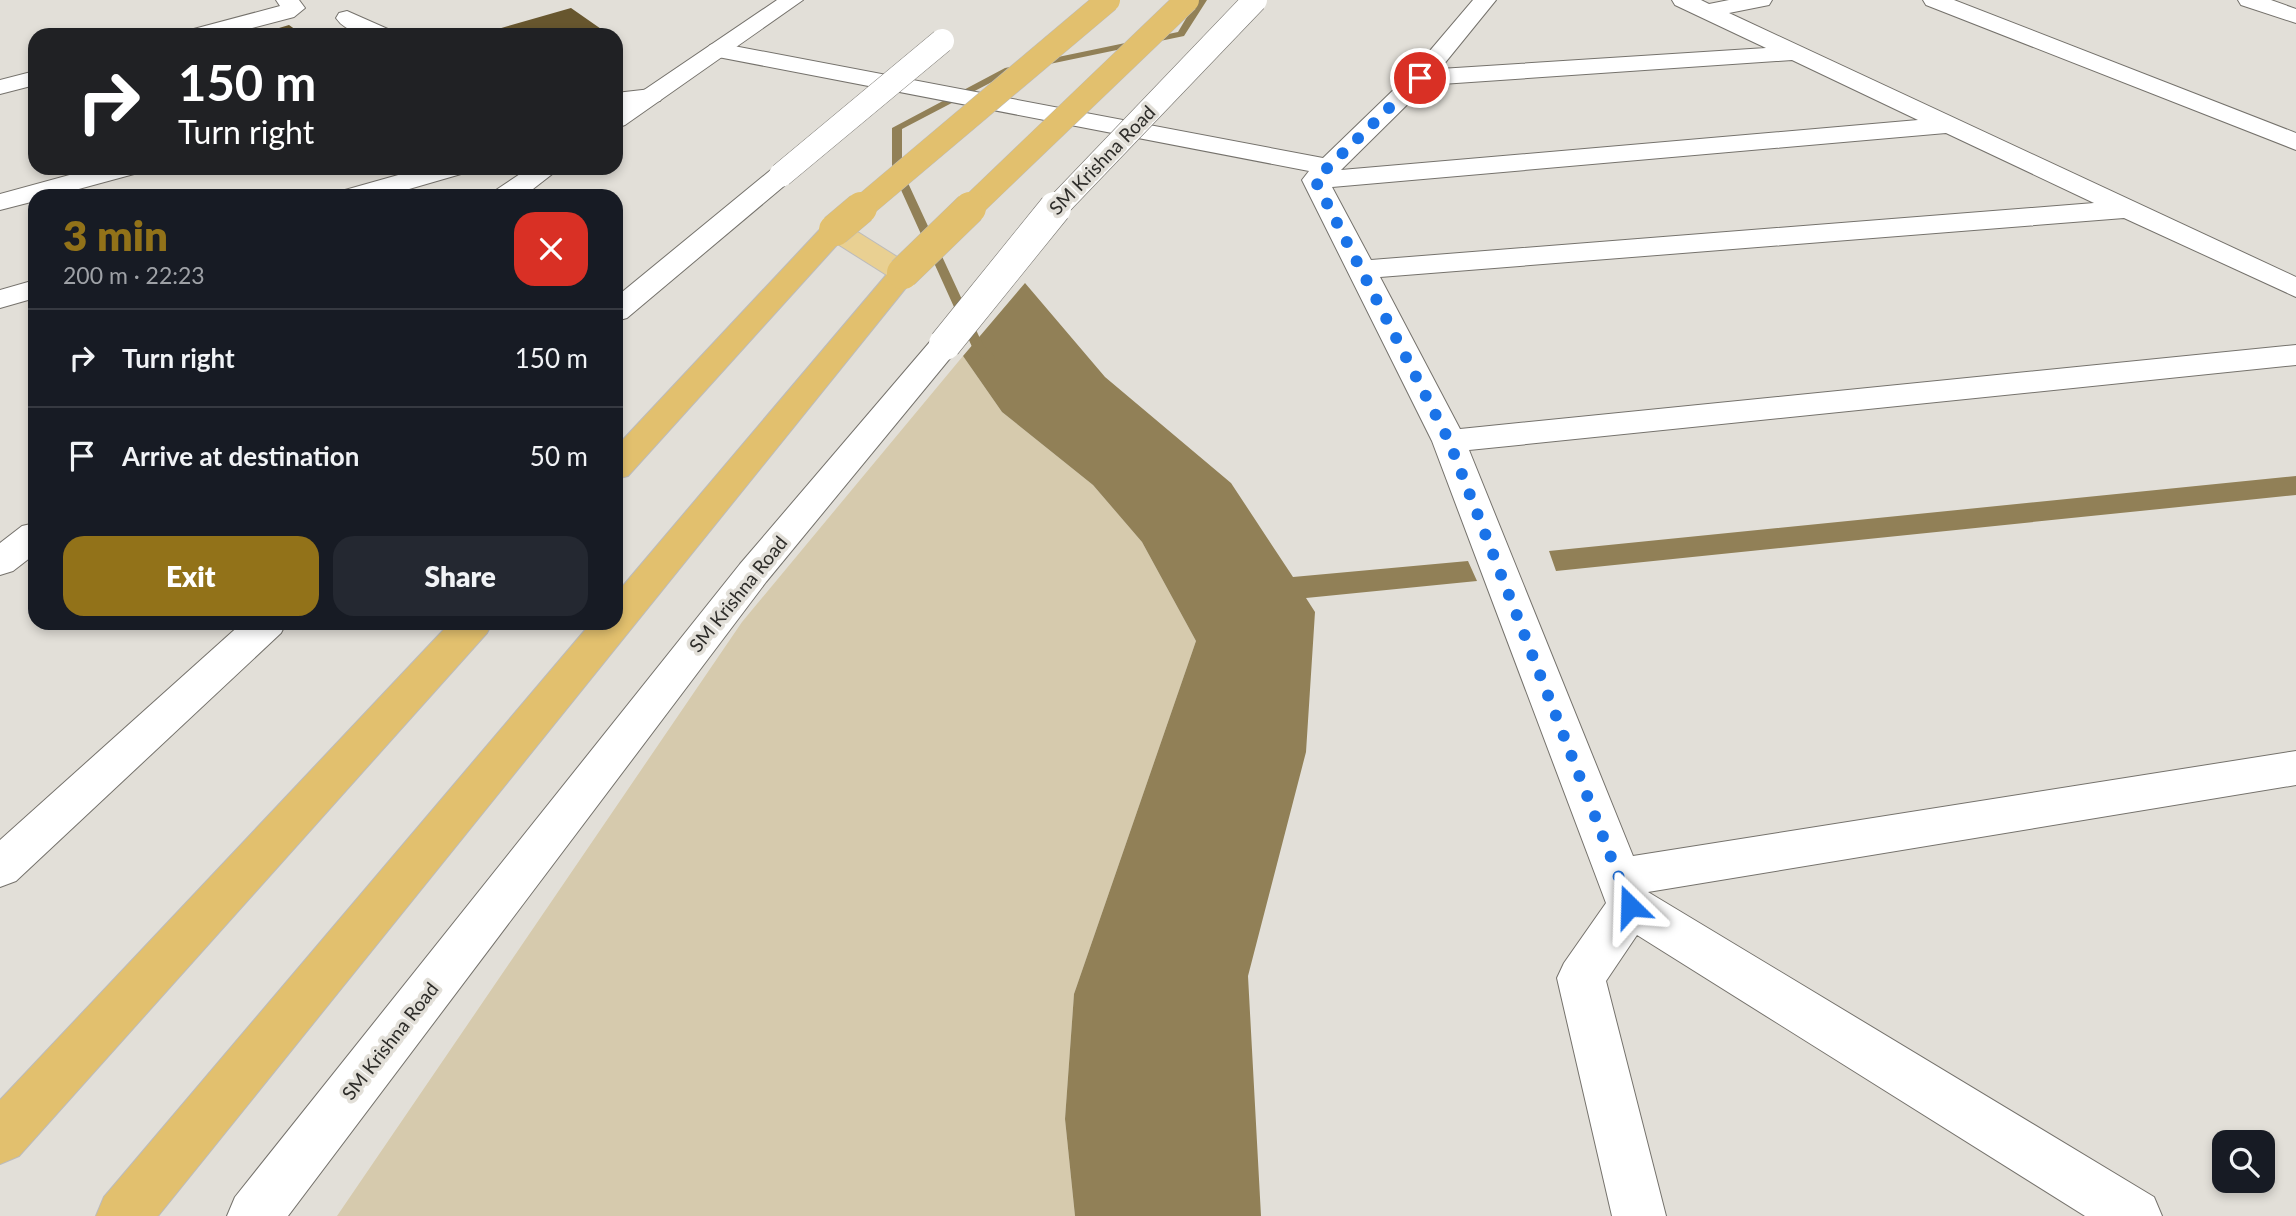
<!DOCTYPE html>
<html lang="en">
<head>
<meta charset="utf-8">
<style>
	:root { --surface:#171b24; --page:#242831; --text:#f1f3f6; --muted:#9ea1a6; --line:#363941; --accent:#927219 }
	body { margin:0; font-family:Lato,sans-serif; background:var(--page); color:var(--text); height:100vh; display:flex; flex-direction:column; font-size:26px; white-space:nowrap }
	* { box-sizing:border-box; margin:0 }
	p { font-size:23px; color:var(--muted) }
	.icon { flex:none; width:38px; height:38px; fill:none; stroke:currentColor; stroke-width:2; stroke-linecap:round; stroke-linejoin:round }
	.map { position:relative; flex:1; overflow:hidden }
	.details { position:absolute; left:28px; top:189px; width:595px; height:441px; display:flex; flex-direction:column; background:var(--surface); border-radius:21px; box-shadow:0 4px 10px #0003 }
	.details>* { flex:none }
	.banner { position:absolute; left:28px; top:28px; width:595px; height:147px; border-radius:21px; box-shadow:0 4px 10px #0003; background:#202124; color:#fff; overflow:hidden }
	.controls { position:absolute; left:2212px; top:1130px; display:grid; gap:14px }
	.controls a { display:grid; place-items:center; width:63px; height:63px; border-radius:14px; background:var(--surface); box-shadow:0 4px 10px #0003; font-size:35px }
	.pin { position:absolute; display:grid; place-items:center; width:60px; height:60px; color:#fff; margin:-30px; border:4px solid #fff; border-radius:50%; box-shadow:0 2px 7px #0007 }
	.me { position:absolute; width:77px; margin:-38px; rotate:338deg; stroke-linejoin:round; filter:drop-shadow(0 0 5px #0008) }
	.turn { display:flex; align-items:center; gap:24px; height:147px; padding:0 35px; font-size:32px }
	.turn .icon { width:91px; height:91px; stroke-width:2.5 }
	.turn b { display:block; font-size:49px; line-height:60px }
	.round { display:grid; place-items:center; flex:none; width:74px; height:74px; border-radius:21px; background:var(--page) }
	.head { display:flex; align-items:center; justify-content:space-between; height:119px; padding:0 35px }
	h1 { font-size:42px; font-weight:800; line-height:52px; color:var(--accent) }
	.button { display:flex; gap:14px; margin-top:auto; padding:14px 35px }
	.button a { flex:1; height:80px; border-radius:21px; background:var(--accent); color:#fff; font-size:28px; font-weight:800; line-height:80px; text-align:center }
	.button a+a { background:var(--page); color:var(--text) }
	ul { padding:0; list-style:none }
	li { display:flex; align-items:center; gap:21px; height:98px; padding:0 35px; border-top:2px solid var(--line) }
	li div { flex:1 }
	li b { display:block; font-size:26px }
	li em { font-style:normal }
	.map>svg:first-child { display:block }
	.green { fill:#d6caad }
	.water { fill:#918057 }
	.lines { fill:none; stroke-linecap:round; stroke-linejoin:round }
	.stream { fill:#918057; fill-rule:evenodd }
	.building { fill:#67562e }
	.minor-casing { stroke:#75726c; stroke-width:2 }
	.tertiary-casing { stroke:#75726c; stroke-width:2 }
	.primary-casing { stroke:#bcbbbb; stroke-width:2 }
	.trunk-casing { stroke:#bcbbbb; stroke-width:2 }
	.minor { fill:#fff; fill-rule:evenodd }
	.tertiary { fill:#fff; fill-rule:evenodd }
	.primary { fill:#e9d092; fill-rule:evenodd }
	.trunk { fill:#e2c06e; fill-rule:evenodd }
	.minor-bridge-casing { stroke:#75726c; stroke-width:25; stroke-linecap:butt }
	.tertiary-bridge-far1-casing { stroke:#75726c; stroke-width:25; stroke-linecap:butt }
	.tertiary-bridge-casing { stroke:#75726c; stroke-width:33; stroke-linecap:butt }
	.trunk-bridge-far1-casing { stroke:#bcbbbb; stroke-width:25; stroke-linecap:butt }
	.trunk-bridge-casing { stroke:#bcbbbb; stroke-width:33; stroke-linecap:butt }
	.minor-bridge { stroke:#fff; stroke-width:24 }
	.tertiary-bridge-far1 { stroke:#fff; stroke-width:24 }
	.tertiary-bridge { stroke:#fff; stroke-width:32 }
	.trunk-bridge-far1 { stroke:#e2c06e; stroke-width:24 }
	.trunk-bridge { stroke:#e2c06e; stroke-width:32 }
	.route { stroke:#1a73e8; stroke-width:12; stroke-dasharray:0 21.6 }
	.labels { text-anchor:middle; stroke-width:7; stroke-linejoin:round; paint-order:stroke }
	.street-label { font-size:19px; fill:#2d2c29; stroke:#e2dfd8 }
</style>
</head>
<body>
<div class="map">
<svg width="2296" height="1216" viewBox="0 0 2296 1216">
	<rect width="100%" height="100%" fill="#e2dfd8"/>
	<!-- green -->
	<path class="green" d="M963 356 1002 412 1093 485 1142 542 1196 641 1074 994 1065 1119 1075 1216H337L742 622Z"/>
	<!-- water -->
	<path class="water" d="M1025 283 1105 377 1231 483 1293 577 1468 561 1477 581 1306 598 1315 612 1306 752 1248 976 1261 1216H1075L1065 1119 1074 994 1196 641 1142 542 1093 485 1002 412 963 356Z
		M2296 476V495L1556 571 1549 551Z"/>
	<g class="lines">
		<!-- stream -->
		<path class="stream" d="M1197 0H1207L1184 36 1011 72 902 129V170L984 347 995 356 994 359H984L973 349 892 170V128L1005 68 1178 32Z"/>
	</g>
	<!-- building -->
	<path class="building" d="M571 8 604 31 591 35H477Z
		M289 25 303 35H259V34Z"/>
	<g class="lines">
		<!-- minor casing -->
		<g class="minor-casing">
			<path id="minor" d="M276 0H299L305 8 294 17 225 35H186L190 30 280 6Z
				M1473 0H1496L1440 69 1766 48 1675 5 1672 0H1701L1709 4 1729 0H1772L1769 5 1729 13 2296 277V297L2124 218 1380 277 1460 429 2296 345V365L1469 450 1633 856 2296 751V785L1648 892 2154 1197 2162 1216H2085L1637 935 1606 981 1666 1216H1612L1557 978 1564 963 1606 903 1432 441 1302 180 1309 171 718 57 710 55 706 50 710 45 718 43 1323 158 1411 73ZM1792 60 1918 120 1341 170 1427 85ZM1946 133 2094 203 1371 260 1332 187Z
				M1923 0H1954L2296 133V150L1926 5Z
				M2238 0H2271L2296 9V23L2241 5Z
				M347 11 390 30 394 35C374 35 348 36 336 18L339 13Z
				M35 71V85L0 94V80Z
				M651 89 660 91 663 96 660 101 616 107V93Z
				M781 167 790 169 794 175 790 181 627 318 616 321V297L772 169Z
				M95 168H138L134 174 53 196H35V201L0 210V194Z
				M423 168H465L461 174 385 196H341L345 190Z
				M35 280V298L0 308V290Z
				M242 623H286L281 633 16 881 0 887V840Z"/>
		</g>
		<!-- tertiary casing -->
		<g class="tertiary-casing">
			<path id="tertiary" d="M777 0H803L625 125 616 128V109Z
				M529 168H560L524 196H492L496 190Z
				M945 335 956 337 961 344 956 351 766 582 288 1216H227L235 1197 740 564 934 337Z
				M35 523V554L13 571 0 575V543L22 526Z"/>
		</g>
		<!-- primary casing -->
		<g class="primary-casing">
			<path id="primary" d="M835 222 845 224 913 267 918 273 913 279 903 282 893 279 825 236 821 230 825 224Z"/>
		</g>
		<!-- trunk casing -->
		<g class="trunk-casing">
			<path id="trunk" d="M835 222 845 224 849 230 845 236 628 476 616 479V447L825 224Z
				M903 264 913 267 918 273 913 279 158 1216H96L104 1197 591 623H616V594L893 267Z
				M450 623H492L487 633 19 1156 0 1164V1100Z"/>
		</g>
		<!-- minor -->
		<use href="#minor" class="minor"/>
		<!-- tertiary -->
		<use href="#tertiary" class="tertiary"/>
		<!-- primary -->
		<use href="#primary" class="primary"/>
		<!-- trunk -->
		<use href="#trunk" class="trunk"/>
		<!-- minor-bridge casing -->
		<g class="minor-bridge-casing">
			<path id="minor-bridge" d="M781 175 942 41"/>
		</g>
		<!-- tertiary-bridge-far1 casing -->
		<g class="tertiary-bridge-far1-casing">
			<path id="tertiary-bridge-far1" d="M1054 210 1255 0"/>
		</g>
		<!-- tertiary-bridge casing -->
		<g class="tertiary-bridge-casing">
			<path id="tertiary-bridge" d="M945 344 1055 208"/>
		</g>
		<!-- trunk-bridge-far1 casing -->
		<g class="trunk-bridge-far1-casing">
			<path id="trunk-bridge-far1" d="M859 210 1108 0
				M968 210 1187 0"/>
		</g>
		<!-- trunk-bridge casing -->
		<g class="trunk-bridge-casing">
			<path id="trunk-bridge" d="M835 230 861 208
				M903 273 970 208"/>
		</g>
		<!-- minor-bridge -->
		<use href="#minor-bridge" class="minor-bridge"/>
		<!-- tertiary-bridge-far1 -->
		<use href="#tertiary-bridge-far1" class="tertiary-bridge-far1"/>
		<!-- tertiary-bridge -->
		<use href="#tertiary-bridge" class="tertiary-bridge"/>
		<!-- trunk-bridge-far1 -->
		<use href="#trunk-bridge-far1" class="trunk-bridge-far1"/>
		<!-- trunk-bridge -->
		<use href="#trunk-bridge" class="trunk-bridge"/>
	</g>
	<g class="lines">
		<!-- route -->
		<path class="route" d="M1420 78 1315 180 1449 441 1630 906"/>
	</g>
	<g class="labels">
		<!-- street labels -->
		<g class="street-label">
			<text transform="translate(1102 160) rotate(-46)" y="7">SM Krishna Road</text>
			<text transform="translate(738 594) rotate(-51)" y="7">SM Krishna Road</text>
			<text transform="translate(390 1041) rotate(-52)" y="7">SM Krishna Road</text>
		</g>
	</g>
</svg>
<div class="controls">
<a><svg class="icon" aria-label="search" viewBox="0 0 24 24"><circle cx="10" cy="10" r="6"/><path d="M15 15l6 6"/></svg></a>
</div>
<div class="pin" style="left:1420px;top:78px;background:#d93025"><svg class="icon" aria-label="arrive" viewBox="0 0 24 24"><path d="M6 21V4h12l-3 4 3 4H6"/></svg></div>
<svg class="me" style="left:1630px;top:906px" viewBox="-20 -20 40 40"><path d="M0-17L14 15 0 8-14 15z" fill="#1a73e8" stroke="#fff" stroke-width="4"/></svg>
<div class="banner">
<div class="turn"><svg class="icon" aria-label="right" viewBox="0 0 24 24"><path d="M7 20v-9h11M14 6l5 5-5 5"/></svg><div><b>150 m</b>Turn right</div></div>
</div>
<section class="details">
<div class="head"><div><h1>3 min</h1><p>200 m · 22:23</p></div><a class="round" style="background:#d93025;color:#fff"><svg class="icon" aria-label="close" viewBox="0 0 24 24"><path d="M6 6l12 12M18 6L6 18"/></svg></a></div>
<ul>
<li><svg class="icon" aria-label="right" viewBox="0 0 24 24"><path d="M7 20v-9h11M14 6l5 5-5 5"/></svg><div><b>Turn right</b></div><em>150 m</em></li>
<li><svg class="icon" aria-label="arrive" viewBox="0 0 24 24"><path d="M6 21V4h12l-3 4 3 4H6"/></svg><div><b>Arrive at destination</b></div><em>50 m</em></li>
</ul>
<div class="button"><a>Exit</a><a>Share</a></div>
</section>
</div>
</body>
</html>
